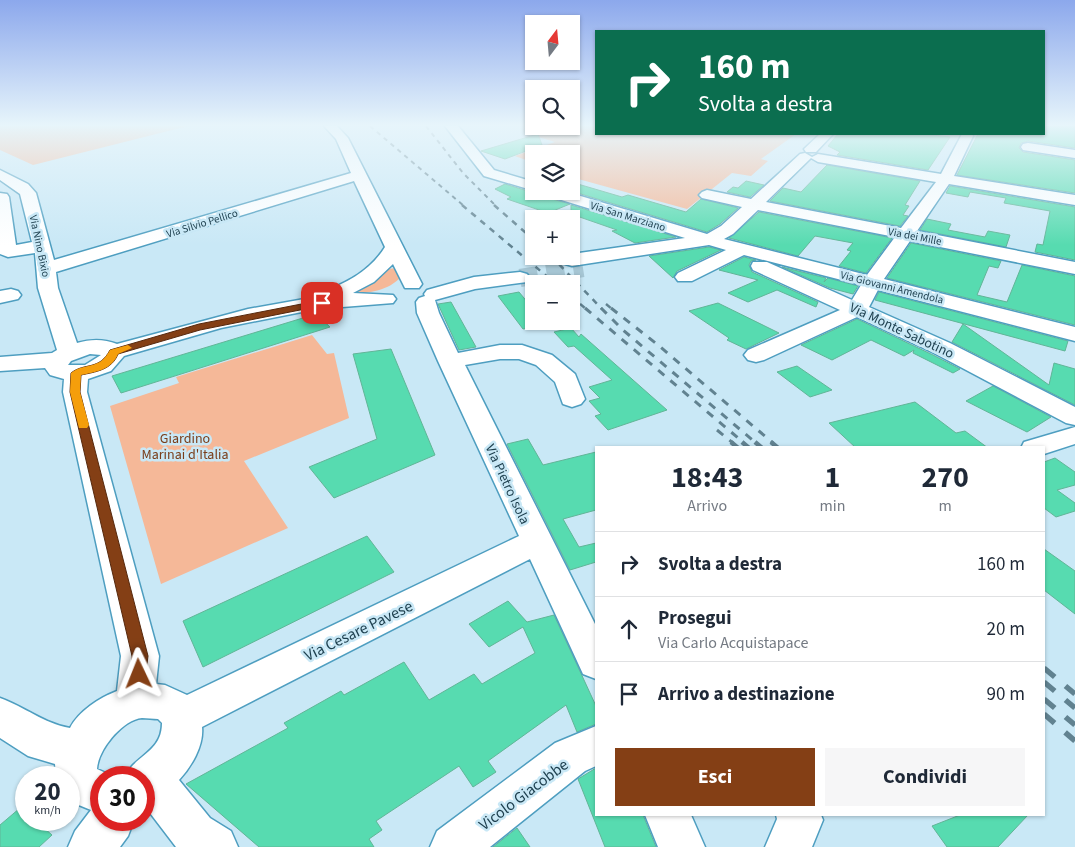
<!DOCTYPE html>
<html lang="it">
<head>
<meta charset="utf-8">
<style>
	:root { --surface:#fff; --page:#f6f6f7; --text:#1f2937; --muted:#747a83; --line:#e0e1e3; --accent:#843f15 }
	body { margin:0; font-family:"Source Sans 3",sans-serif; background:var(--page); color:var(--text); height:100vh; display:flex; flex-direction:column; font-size:19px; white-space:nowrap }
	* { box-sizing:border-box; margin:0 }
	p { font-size:16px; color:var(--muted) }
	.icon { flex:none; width:28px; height:28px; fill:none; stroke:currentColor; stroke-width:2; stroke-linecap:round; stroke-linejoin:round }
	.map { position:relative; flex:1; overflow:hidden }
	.drawer { position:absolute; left:595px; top:446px; width:450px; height:370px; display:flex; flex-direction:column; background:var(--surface); border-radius:0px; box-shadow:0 1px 4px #0004 }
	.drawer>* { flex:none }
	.guide { position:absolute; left:595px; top:30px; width:450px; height:105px; border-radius:0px; box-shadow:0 1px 4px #0004; background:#0b6e4f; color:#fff; overflow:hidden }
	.needle { width:32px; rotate:16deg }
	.controls { position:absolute; left:525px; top:15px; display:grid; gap:10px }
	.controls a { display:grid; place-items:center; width:55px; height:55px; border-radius:0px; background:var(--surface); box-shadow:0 1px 4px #0004; font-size:25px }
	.speed { position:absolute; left:15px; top:766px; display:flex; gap:10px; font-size:25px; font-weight:700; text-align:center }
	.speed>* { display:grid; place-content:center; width:65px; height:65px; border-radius:50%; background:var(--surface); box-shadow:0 1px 4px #0004; line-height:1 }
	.speed small { font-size:12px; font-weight:400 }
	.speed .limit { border:8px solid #d22; background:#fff; color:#111 }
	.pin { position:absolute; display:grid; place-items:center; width:42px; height:42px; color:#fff; margin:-21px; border-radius:10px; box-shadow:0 2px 8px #0006 }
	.me { position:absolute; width:55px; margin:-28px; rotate:358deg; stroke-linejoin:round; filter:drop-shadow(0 0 4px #0008) }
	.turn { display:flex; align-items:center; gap:18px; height:105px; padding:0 20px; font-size:22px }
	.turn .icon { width:65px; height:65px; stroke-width:2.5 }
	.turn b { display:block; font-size:35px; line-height:42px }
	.eta { display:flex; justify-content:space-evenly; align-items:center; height:85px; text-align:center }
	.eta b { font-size:30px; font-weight:700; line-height:35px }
	.button { display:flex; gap:10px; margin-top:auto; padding:10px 20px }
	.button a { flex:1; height:58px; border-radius:0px; background:var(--accent); color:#fff; font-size:20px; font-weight:700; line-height:58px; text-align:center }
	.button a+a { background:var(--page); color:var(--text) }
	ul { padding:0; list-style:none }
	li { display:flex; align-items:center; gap:15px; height:65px; padding:0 20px; border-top:1px solid var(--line) }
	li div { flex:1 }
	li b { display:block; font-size:19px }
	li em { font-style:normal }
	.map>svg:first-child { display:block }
	.green { fill:#f5b898 }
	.building { fill:#57dbb0; stroke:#61b597 }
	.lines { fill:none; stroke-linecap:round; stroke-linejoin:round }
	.minor-tunnel { stroke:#a6c6d4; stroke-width:18; stroke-dasharray:18 9; stroke-linecap:butt }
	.minor-casing { stroke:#4e9ec0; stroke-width:3 }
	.minor { fill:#fff; fill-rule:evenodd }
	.rail-far4 { stroke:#618290; stroke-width:2; stroke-dasharray:4.5 4.5; stroke-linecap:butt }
	.rail-far3 { stroke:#618290; stroke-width:2.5; stroke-dasharray:6 6; stroke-linecap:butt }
	.rail-far2 { stroke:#618290; stroke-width:3; stroke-dasharray:8 8; stroke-linecap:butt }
	.rail-far1 { stroke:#618290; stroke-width:4.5; stroke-dasharray:11 11; stroke-linecap:butt }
	.rail { stroke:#618290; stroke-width:5.5; stroke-dasharray:14 14; stroke-linecap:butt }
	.route { fill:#843f15; stroke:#56290e }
	.slow { fill:#f59e0b }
	.labels { text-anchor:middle; stroke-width:5; stroke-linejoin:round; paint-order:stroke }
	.far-street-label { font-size:11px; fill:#1c3e4d; stroke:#c9e8f6 }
	.street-label { font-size:14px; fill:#1c3e4d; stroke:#c9e8f6 }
	.park-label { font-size:14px; fill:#793d19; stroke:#c9e8f6 }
	.near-street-label { font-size:16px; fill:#1c3e4d; stroke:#c9e8f6 }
</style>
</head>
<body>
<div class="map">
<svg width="1075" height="847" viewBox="0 0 1075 847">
	<rect width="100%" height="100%" fill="#c9e8f6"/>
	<!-- green -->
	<path class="green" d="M0 126H188L33 165 0 150Z
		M549 126H596V134H796L761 159 768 161 751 176 732 173 687 209 571 177V154H534V163L515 156 555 142 529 134Z
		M397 268 399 279C385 292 366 293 349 294L388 269Z
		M312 335 327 354 334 353 349 418 244 461 288 528 161 584 110 406 179 383 176 377Z"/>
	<!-- building -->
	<path class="building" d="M1044 126H1075V148L1028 141 1021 143 1019 148 1023 152 1075 160V193L957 175 978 134H1044Z
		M538 134 542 145 505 159 481 151Z
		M838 134H923L950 137 928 170 837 155 840 152 828 146Z
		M827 165 920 181 905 205 909 206 903 215 908 216 900 226 770 201 783 188 801 192Z
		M746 181 764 185 750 197 727 192 733 187 738 188Z
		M571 182 622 197 628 195 686 212 701 199 738 208 720 224 707 232 571 191Z
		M505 184 534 193 538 192 541 196 570 204 548 213 507 199 511 197 495 189Z
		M950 186 1075 207V260L1035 252 1037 244 1043 245 1050 211 1004 203 1006 198 970 192 968 197 946 193Z
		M571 205 676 237 635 243 612 231 617 230 571 214Z
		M759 212 892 238 866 273 839 266 851 251 847 250 853 243 815 236 798 256 729 238Z
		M927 219 951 224 948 230 985 237 988 231 1010 235 1006 247 920 230Z
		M911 243 1001 261 998 268 989 266 977 295 1007 302 1022 265 1075 276V325L887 278Z
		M709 247 721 250 677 271 673 278 649 256Z
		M744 257 756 260 751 261 749 265 752 272 818 302 816 307 777 290 748 302 728 293 758 280 719 270Z
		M782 267 826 278 824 282 828 278 858 286 853 294 830 288Z
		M519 292 534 310V327L523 329 498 296Z
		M879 292 1068 341 1065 351 875 300Z
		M451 302 476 347 459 350 438 304Z
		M718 303 779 333 746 349 727 340 729 338 689 311Z
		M316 314 330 327 121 393 112 376Z
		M857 319 933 355 960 369 953 373 913 353 914 350 904 356 871 340 832 360 801 345Z
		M963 324 1049 385 1054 363 1075 369V405L952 342Z
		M571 328 579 337 581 334 667 410 608 430 595 416 601 414 589 401 600 398 589 387 612 380 574 346 568 347 554 332Z
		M391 349 435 455 334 498 309 467 377 439 353 354Z
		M797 366 832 390 810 397 777 372Z
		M993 386 1051 417 1027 432 966 401Z
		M915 402 956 433 965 431 988 448H856L829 423Z
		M528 439 543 465 596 452V510L563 519 579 547 596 543V562L570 570 507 444Z
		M1055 458 1075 472V485L1057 490 1075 503V511L1056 517 1044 508V462Z
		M367 536 394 572 203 667 183 621Z
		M1044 549 1075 571V614L1044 590Z
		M508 601 527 622 554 615 596 706V724L577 732 566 705 488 761 496 772 473 787 459 766 376 821 382 830 369 839 374 847H259L186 784 288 728 284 723 341 691 344 695 404 662 429 700 474 674 482 684 535 653 523 627 489 647 469 624Z
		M596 768V815H643L656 847H605L578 779Z
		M20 808 26 813V820H35L52 835 39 847H0V825Z
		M960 815H1028L998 847H947L932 826Z
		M517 828 530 847H493Z"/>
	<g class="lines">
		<!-- minor-tunnel -->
		<path class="minor-tunnel" d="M520 278 583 268"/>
		<!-- minor casing -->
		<g class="minor-casing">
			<path id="minor" d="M324 126H337L348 138 422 284 419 288H405L393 264 374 282 353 293 393 295 396 299 393 303 317 309 221 328 124 356 111 371 88 379 87 392 159 656 156 684 165 685 187 695 519 536 438 361 417 313 416 302 419 298 425 296 424 294 427 290 474 277 520 272 527 274 530 278 527 282 475 289 435 300 439 313 458 353 500 345H522L552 355 575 374 585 399 581 404 572 407 563 404 555 382 536 365 519 359H500L465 365 596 626V679L583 674 530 559 202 727C204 746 191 767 179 780L210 818 231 831 238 847H176L144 805V778H124C134 755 162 753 162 723L158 719C153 719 147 718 142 718 122 720 98 750 97 769L117 778H101V820H134L128 836 120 847H68L75 831 91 810 69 801V778H56L55 764 28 756 0 738V698C25 707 43 723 70 728 79 711 99 698 117 691L121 656 63 392 64 379 50 375 45 368 0 371V357L52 353 57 350 38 288 35 253 8 257 0 254V193L7 194 9 197 16 245 32 242 20 194 0 180V170L28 184 36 193 54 260 351 173 336 139ZM354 181 385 247C370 271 349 281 324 292L321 296 248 309 117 344C104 339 91 339 77 343L58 288 56 272ZM90 354 101 355 85 365H68L71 361Z
				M445 126H458L494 170 534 182 535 191 484 176Z
				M820 134H833L816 152H806L804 149Z
				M962 134H972L973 136 954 176 1075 195V205L949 184 917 231 1075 262V274L910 241 884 279 1075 327V341L878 290 869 307 950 343 1075 407V425L1066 423 934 353 857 317 764 360 756 362 748 360 744 355 748 350 840 310 753 270 751 266 753 262H767L852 300 861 285 744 255 692 281H678L675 277 678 273 726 250 709 245 572 266 565 264 563 260 565 256 572 254 685 238 542 194 540 191H564L707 234 721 226 742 207 702 198 699 195 702 192 707 190 751 199 800 154 805 153 812 157 818 154 941 174ZM811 158 818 162 936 182 901 228 766 202ZM758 210 895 237 867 275 724 239 733 234Z
				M1028 143 1075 150V158L1023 150 1021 147 1023 144Z
				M11 289 18 291 21 295 18 299 0 303V291Z
				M1075 427V444L1044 454V448H1021L1024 442Z
				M596 726V766L585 771 490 847H430L437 831 555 743Z
				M645 815H691L705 847H658Z
				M776 815H821L823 820 812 847H765L777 819Z"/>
		</g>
		<!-- minor -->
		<use href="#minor" class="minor"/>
		<!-- rail-far4 -->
		<path class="rail-far4" d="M370 126 464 206
			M426 126 463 173 496 206"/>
		<!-- rail-far3 -->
		<path class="rail-far3" d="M462 205 556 284
			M494 205 534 240
			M551 256 602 309
			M571 296 586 309
			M606 304 612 309"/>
		<!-- rail-far2 -->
		<path class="rail-far2" d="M585 308 744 443
			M601 308 623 330 756 443
			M611 308 658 345 773 443
			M717 430 733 443"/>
		<!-- rail-far1 -->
		<path class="rail-far1" d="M731 442 738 448
			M742 442 749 448
			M755 442 762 448
			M771 442 778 448"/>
		<!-- rail -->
		<path class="rail" d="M1044 668 1075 694
			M1044 682 1075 708
			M1044 699 1075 725
			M1044 714 1075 741"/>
	</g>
	<!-- sky -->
	<linearGradient id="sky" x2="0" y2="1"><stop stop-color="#8ca8ec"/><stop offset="0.51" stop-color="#e7f5fb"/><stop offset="1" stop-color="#e7f5fb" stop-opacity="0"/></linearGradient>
	<rect width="1075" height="245" fill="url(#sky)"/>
	<!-- route -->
	<path class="route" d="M322 300 326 303 325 305 200 330 118 354C112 370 95 372 81 375L80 392 148 656 145 679 139 681 133 679 131 674 132 656 70 392 71 373C85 362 99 371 110 350L199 324Z"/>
	<!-- slow -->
	<path class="slow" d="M128 345 132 348 118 354C112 370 95 372 81 375L80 392 89 425 87 428H79L70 392 71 373C85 362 99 371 110 350Z"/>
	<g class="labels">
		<!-- far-street labels -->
		<g class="far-street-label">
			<text transform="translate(628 216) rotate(17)" y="4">Via San Marziano</text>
			<text transform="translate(202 223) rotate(-17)" y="4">Via Silvio Pellico</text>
			<text transform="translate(915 236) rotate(11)" y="4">Via dei Mille</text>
			<text transform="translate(40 246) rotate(78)" y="4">Via Nino Bixio</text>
			<text transform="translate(892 287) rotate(14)" y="4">Via Giovanni Amendola</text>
		</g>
		<!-- street labels -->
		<g class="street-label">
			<text transform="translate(902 330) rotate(25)" y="5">Via Monte Sabotino</text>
			<text transform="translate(508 484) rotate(65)" y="5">Via Pietro Isola</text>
		</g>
		<!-- park labels -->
		<g class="park-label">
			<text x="185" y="443">Giardino<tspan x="185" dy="16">Marinai d'Italia</tspan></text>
		</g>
		<!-- near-street labels -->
		<g class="near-street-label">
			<text transform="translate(358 630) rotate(-26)" y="6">Via Cesare Pavese</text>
			<text transform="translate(523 794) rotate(-37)" y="6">Vicolo Giacobbe</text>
		</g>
	</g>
</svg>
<div class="controls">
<a><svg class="needle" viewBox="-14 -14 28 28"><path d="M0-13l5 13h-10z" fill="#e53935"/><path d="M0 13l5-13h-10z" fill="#747a83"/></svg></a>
<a><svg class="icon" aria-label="search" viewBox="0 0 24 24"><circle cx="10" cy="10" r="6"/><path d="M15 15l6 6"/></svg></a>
<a><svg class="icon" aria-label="layers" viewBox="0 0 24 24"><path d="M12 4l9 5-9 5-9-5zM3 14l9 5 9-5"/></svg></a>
<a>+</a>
<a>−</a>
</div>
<div class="speed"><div>20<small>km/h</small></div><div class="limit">30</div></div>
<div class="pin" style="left:322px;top:303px;background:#d93025"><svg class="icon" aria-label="arrive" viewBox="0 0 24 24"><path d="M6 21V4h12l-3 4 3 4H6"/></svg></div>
<svg class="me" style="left:139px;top:674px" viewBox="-20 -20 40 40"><path d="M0-17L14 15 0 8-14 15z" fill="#843f15" stroke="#fff" stroke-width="4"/></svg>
<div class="guide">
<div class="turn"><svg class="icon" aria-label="right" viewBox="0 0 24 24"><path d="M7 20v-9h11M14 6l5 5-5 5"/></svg><div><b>160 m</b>Svolta a destra</div></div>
</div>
<section class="drawer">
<div class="eta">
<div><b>18:43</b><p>Arrivo</p></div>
<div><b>1</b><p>min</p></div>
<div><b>270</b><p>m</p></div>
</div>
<ul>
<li><svg class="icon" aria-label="right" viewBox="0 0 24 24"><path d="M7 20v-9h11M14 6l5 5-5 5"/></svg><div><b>Svolta a destra</b></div><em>160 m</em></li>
<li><svg class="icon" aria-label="ahead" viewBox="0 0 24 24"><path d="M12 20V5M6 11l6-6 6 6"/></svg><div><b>Prosegui</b><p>Via Carlo Acquistapace</p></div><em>20 m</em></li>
<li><svg class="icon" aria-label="arrive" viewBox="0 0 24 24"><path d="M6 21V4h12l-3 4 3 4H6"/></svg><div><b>Arrivo a destinazione</b></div><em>90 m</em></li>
</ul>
<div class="button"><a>Esci</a><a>Condividi</a></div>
</section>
</div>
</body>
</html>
